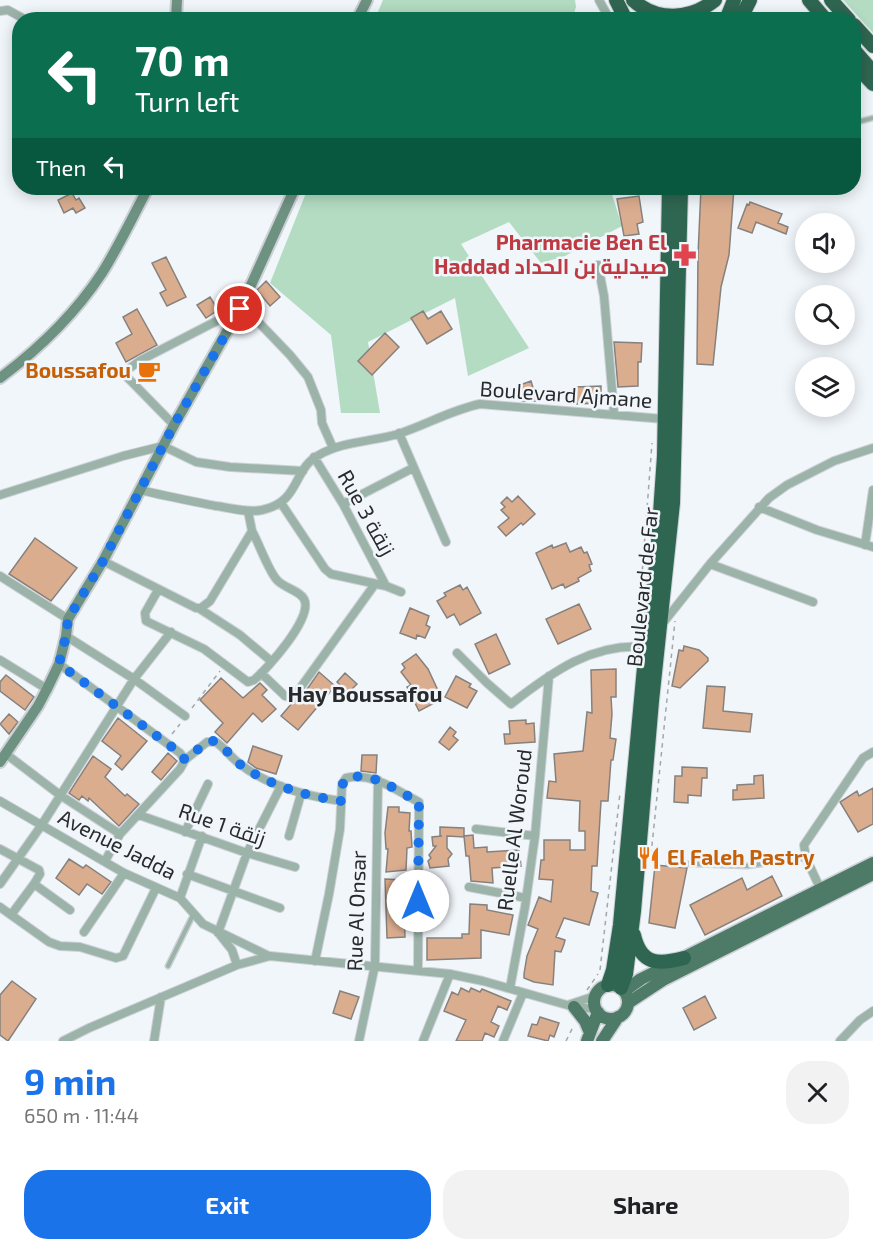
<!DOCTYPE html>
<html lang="en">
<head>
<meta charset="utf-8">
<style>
	:root { --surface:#fff; --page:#f2f2f2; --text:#202124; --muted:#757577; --accent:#1a73e8 }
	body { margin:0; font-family:"Exo 2",Cairo,sans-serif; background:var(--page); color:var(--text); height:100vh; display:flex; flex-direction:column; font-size:22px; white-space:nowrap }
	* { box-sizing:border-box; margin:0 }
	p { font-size:20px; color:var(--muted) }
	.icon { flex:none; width:33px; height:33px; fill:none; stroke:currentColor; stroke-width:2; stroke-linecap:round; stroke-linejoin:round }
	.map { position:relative; height:1041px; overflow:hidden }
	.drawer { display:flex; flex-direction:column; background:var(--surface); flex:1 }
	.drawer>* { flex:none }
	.top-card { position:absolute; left:12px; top:12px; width:849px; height:183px; border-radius:24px; box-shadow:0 3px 15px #0003; background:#0b6e4f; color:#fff; overflow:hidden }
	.fabs { position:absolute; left:795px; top:213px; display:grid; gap:12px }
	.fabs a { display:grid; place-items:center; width:60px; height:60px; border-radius:50%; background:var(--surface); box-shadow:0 3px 15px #0003; font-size:30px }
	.pin { position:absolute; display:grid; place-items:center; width:51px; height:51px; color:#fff; margin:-26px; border:3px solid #fff; border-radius:50%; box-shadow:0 2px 6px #0007 }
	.me { position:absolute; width:66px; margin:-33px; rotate:0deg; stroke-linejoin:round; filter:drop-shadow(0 0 4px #0008) }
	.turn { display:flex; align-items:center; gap:21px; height:126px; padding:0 24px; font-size:27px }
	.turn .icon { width:78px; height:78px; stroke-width:2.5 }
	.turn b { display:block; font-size:42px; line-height:51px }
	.then { display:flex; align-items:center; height:57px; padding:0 24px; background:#0003; gap:12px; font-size:22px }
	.round { display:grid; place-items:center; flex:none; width:63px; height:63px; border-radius:24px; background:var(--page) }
	.summary { display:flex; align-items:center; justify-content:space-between; height:102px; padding:0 24px }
	h1 { font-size:36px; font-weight:700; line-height:45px; color:var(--accent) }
	.button { display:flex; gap:12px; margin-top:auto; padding:12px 24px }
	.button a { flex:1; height:69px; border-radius:24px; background:var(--accent); color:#fff; font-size:24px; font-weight:700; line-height:69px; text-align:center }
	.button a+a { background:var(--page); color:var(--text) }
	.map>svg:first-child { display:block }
	.green { fill:#b3dcc2 }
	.building { fill:#dbad8f; stroke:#87817d; stroke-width:1.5 }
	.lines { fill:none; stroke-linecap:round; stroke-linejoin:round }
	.lane-casing { stroke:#cdd1d6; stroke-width:7 }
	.street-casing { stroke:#cdd1d6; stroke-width:10 }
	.secondary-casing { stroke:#cdd1d6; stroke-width:14 }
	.primary-casing { stroke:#cdd1d6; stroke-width:15 }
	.highway-casing { stroke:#cdd1d6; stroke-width:16 }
	.path { stroke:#a3a7ab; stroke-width:1.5; stroke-dasharray:4.5 4.5; stroke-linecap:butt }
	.lane { stroke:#9bb3a8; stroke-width:4 }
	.street { stroke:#9bb3a8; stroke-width:8 }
	.secondary { stroke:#6e9282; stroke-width:10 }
	.primary { stroke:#4e7b68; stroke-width:12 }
	.highway { stroke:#2f6651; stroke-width:14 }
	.route { stroke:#1a73e8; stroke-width:10; stroke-dasharray:0 18 }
	.labels { text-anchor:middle; stroke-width:5; stroke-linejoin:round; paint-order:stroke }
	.health-label { font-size:21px; font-weight:bold; fill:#be3a42; stroke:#f1f6fb; text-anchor:end }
	.food-label { font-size:21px; font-weight:bold; fill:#c56008; stroke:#f1f6fb; text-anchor:end }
	.street-label { font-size:21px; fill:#282a2c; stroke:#f1f6fb }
	.neighbourhood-label { font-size:22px; font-weight:bold; fill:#282a2c; stroke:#f1f6fb }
</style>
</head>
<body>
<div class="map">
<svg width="873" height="1041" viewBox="0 0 873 1041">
	<rect width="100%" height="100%" fill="#f1f6fb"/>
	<!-- green -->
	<path class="green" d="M383 0H575L576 7 572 19H375Z
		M843 0H873V33Z
		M308 188H610L622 226 565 256 541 263 509 222 461 244 529 348 468 376 455 298 368 342 380 413H341L331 335 270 283Z"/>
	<!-- building -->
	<path class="building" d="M701 188H734L729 255 721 287 713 365 697 364 698 255Z
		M72 193 76 200 79 198 85 208 76 213 73 208 64 213 58 200Z
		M639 196 643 222 637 224 639 234 624 236 617 199Z
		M750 202 782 214 778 223 788 227 786 234 756 222 752 233 738 228 747 204 749 205Z
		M166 257 186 297 167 306 160 293 166 290 152 263Z
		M266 281 280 297 270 306 257 290Z
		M210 297 218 310 206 318 197 305Z
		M137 309 157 345 126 362 116 343 132 334 123 317Z
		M423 311 428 319 441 311 452 329 427 344 411 318Z
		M385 333 399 347 372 375 358 361Z
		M614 342 642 343 641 362H638V386L618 387Z
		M531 381 537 401H522L517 386Z
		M601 386V403L576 404 575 387Z
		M518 496 535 514 523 525 521 523 506 536 498 527 509 518 501 510 505 507 501 503 507 497 512 502Z
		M35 538 77 568 51 601 9 574Z
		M566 543 570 552 581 547 584 553 587 552 592 564 589 565 591 571 578 578 579 581 565 588 563 584 552 589 536 553 552 545 553 548Z
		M460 585 463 590 467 587 481 613 460 625 454 614 447 618 437 601 446 596 444 593Z
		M579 604 591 629 558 644 546 619Z
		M410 608 429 616 426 625 430 627 425 638 417 635 416 639 400 633Z
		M496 634 510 664 489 674 475 644Z
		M684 646 699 650 708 658V661L680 688 672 686 679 650 683 651Z
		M416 654 428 669 442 699 419 711 407 687 411 685 401 672 405 668 402 664Z
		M616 669V697H611L612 714 610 738 616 739 613 760H611L608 801H601L597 866H592L591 891 598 893 589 925 564 918 556 937 565 940 564 944 561 952 555 951 553 985 534 982 524 978V974L527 956 538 929 528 925 539 897 551 902 553 880 539 879 541 860H544V840H570V850H585V831H579L580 801 547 798 549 781 556 782 554 754 583 751 587 712 592 713 591 670Z
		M319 672 335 686 298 730 281 716 292 703 301 698Z
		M345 673 357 684 348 693 337 682Z
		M6 675 34 697 25 710 0 691V682Z
		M456 676 471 684 469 687 477 691 467 708 445 697Z
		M221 678 243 698 260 683 267 690 262 695 276 709 262 722 253 713 227 743 215 732 223 723 200 700Z
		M707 686 725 687 723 711 752 714 750 732 703 728Z
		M9 714 18 722 9 734 0 724Z
		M118 718 147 741 122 770 115 764 121 756 102 741Z
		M526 720V724L534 723 535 742 505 744 504 734H510L509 721Z
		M450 727 456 732 453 736 458 740 449 750 439 742Z
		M253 746 282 756 276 774 256 768 248 762Z
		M168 753 177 761 161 780 152 772Z
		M362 755H377L376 773 361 771Z
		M93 756 111 769 105 777 125 796 127 794 139 804 119 826 89 798 88 801 82 796 79 800 69 793Z
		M682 767 707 768V778H702L701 796 688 795V803L674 802 675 776H682Z
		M763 775 764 798 733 800V790H737V785L754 784V776Z
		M873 788V824L858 832 840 802 857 791 859 796Z
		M388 807H399V812L410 813 409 831H411L412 847 407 848 406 870 386 872 388 849H386L385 833Z
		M440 827 464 828V837L447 836V848L452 854 448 859 449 866 430 868 428 861 431 858 429 855 436 846H433L432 837 442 836H440Z
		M473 835 474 848 487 847V852L519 850 521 866 492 868 493 883 471 881 469 856H466L464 836Z
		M69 859 83 868 86 865 111 882 102 894 87 884 79 895 56 878Z
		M655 865 687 868 675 928 649 923Z
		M772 876 782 896 705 935 690 905 742 878 747 890Z
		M385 879 403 880 405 937 387 938Z
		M428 881 439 882 438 892H445V900L437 899V909L427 908Z
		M470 904 487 905V910L513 915 509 935 481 930V958L427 960V938H462V934H469Z
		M12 981 36 999 8 1041 0 1035V995Z
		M461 988 469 992 471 988 480 992 482 989 511 1001 507 1010 498 1006 491 1022 499 1026 494 1037 485 1033 482 1041H456L466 1020 444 1011 452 992 458 995Z
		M340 991 359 997 351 1019 333 1013Z
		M705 996 716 1018 694 1030 683 1008Z
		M540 1017 559 1023 554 1037 550 1035 548 1041 528 1036 532 1024 537 1025Z"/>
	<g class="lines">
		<!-- lane casing -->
		<g class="lane-casing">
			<path id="lane" d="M854 123 873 118
				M669 863 747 866 805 858
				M168 966 193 915"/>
		</g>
		<!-- street casing -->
		<g class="street-casing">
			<path id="street" d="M599 0 610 20
				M0 11 8 10 26 20
				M598 265 604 296 614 413
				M242 305 290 355 308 377 321 410 322 423 333 448
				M174 425 126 376 127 370 141 360 238 310
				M399 433 446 542
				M314 457 343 504 386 586
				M140 490C165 496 191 501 216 506 232 508 246 513 262 510 301 502 292 469 319 455 343 441 371 442 398 434 426 425 451 410 480 404L664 419
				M0 495 123 456 163 446 196 462 230 467 303 471
				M281 503 325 569 331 574 386 586 401 592
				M343 504 413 468
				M759 507 817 530 873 547
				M865 545 873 490
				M103 561 196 608H201L210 601 252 531 248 511
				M710 564 813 602
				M0 576 68 619
				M158 590 145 613 146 621 204 649 248 682 254 680C267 669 314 617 304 599 300 591 285 588 278 581 269 573 259 543 252 531
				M200 609 240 635 271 661
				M663 623 710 564 769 498 787 485 834 461 873 448
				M66 636 134 679 185 716
				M457 653 487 683 511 704C552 672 593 642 647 647
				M0 660 47 689
				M59 664 180 753 185 760 180 769 120 834 105 861
				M261 673 285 696 290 697 296 694 375 584
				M6 754 60 795 120 834
				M185 760 207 742H216C225 748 231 758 240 764 268 786 306 796 341 801
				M0 801 124 873 180 898 203 924 269 956
				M139 815 247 853 295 867
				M476 829 535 836
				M185 832 208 784
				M289 836 301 794
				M0 849 39 870 40 874 34 884 70 910
				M187 874 280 908
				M0 884 41 826 134 679 171 632
				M469 887 526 898
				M820 888 806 858 804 845 863 758 873 752
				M180 898 202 836
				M0 907 49 942 60 946 80 947 116 958 123 956 156 888
				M11 915 34 884
				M84 932 124 873
				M218 933 247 853 281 786
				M220 935 232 950 237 965
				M315 961 329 894 340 829 342 784 346 778C373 772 395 790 419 802L418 969
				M510 988 525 907 535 836 549 676
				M568 1005 595 996
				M63 1041 89 1028 237 965 270 956 450 974 483 981 574 1007 596 1009
				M154 1041 161 997
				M359 1041 375 965 378 780
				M423 1041 450 974
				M503 1041 523 993
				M840 1041 860 1020 873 1011"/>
		</g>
		<!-- secondary casing -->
		<g class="secondary-casing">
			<path id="secondary" d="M176 20 177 0
				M357 20 367 0
				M0 378C40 348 75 314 102 273 119 246 133 216 148 188
				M0 762 38 706 47 689 59 664 66 636 68 619 103 561 174 425 242 305 295 188"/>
		</g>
		<!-- primary casing -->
		<g class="primary-casing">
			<path id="primary" d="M594 1002a17 17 0 1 1 34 0a17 17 0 1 1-34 0Z
				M624 991 641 979 873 863
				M628 1003 663 980 873 874
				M574 1007 585 1021 590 1033
				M587 1041 598 1012
				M602 1041 618 1017"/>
		</g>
		<!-- highway casing -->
		<g class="highway-casing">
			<path id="highway" d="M616 0 626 20
				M633 0C657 22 690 20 715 0
				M809 0 826 20
				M831 0 849 20
				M726 20 734 0
				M740 20 750 0
				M854 25 873 46
				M854 50 873 72
				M857 67 873 84
				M634 935C641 965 658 965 684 958
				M608 985 613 970 620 925 645 657 657 557 664 456 669 188
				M621 988 626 974 634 911 652 701 673 503 681 188"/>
		</g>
		<!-- path -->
		<path class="path" d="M641 588 652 443
			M192 708 220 671
			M172 734 180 724
			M651 855 675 621
			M600 970 620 793
			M587 990 598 974
			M566 1041 574 1025"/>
		<!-- lane -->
		<use href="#lane" class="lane"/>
		<!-- street -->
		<use href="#street" class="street"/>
		<!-- secondary -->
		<use href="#secondary" class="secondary"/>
		<!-- primary -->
		<use href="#primary" class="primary"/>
		<!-- highway -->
		<use href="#highway" class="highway"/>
	</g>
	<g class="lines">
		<!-- route -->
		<path class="route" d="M240 309 174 425 103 561 68 619 66 636 59 664 180 753 185 760 207 742 213 741C225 746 231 758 241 765 270 786 306 796 341 801V788L345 779C371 769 396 791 419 802L418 901"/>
	</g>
	<!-- icons -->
	<defs>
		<g id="pharmacy-bare" transform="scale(1.8)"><path d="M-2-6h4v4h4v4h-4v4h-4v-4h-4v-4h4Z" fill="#e0444e" stroke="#f1f6fb" stroke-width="2.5" paint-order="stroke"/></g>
		<g id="cafe-bare" transform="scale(1.8)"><path d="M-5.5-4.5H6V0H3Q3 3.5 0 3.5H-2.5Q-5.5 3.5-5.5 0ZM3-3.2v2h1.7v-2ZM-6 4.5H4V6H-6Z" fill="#e8710a" stroke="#f1f6fb" stroke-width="2.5" paint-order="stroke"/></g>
		<g id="restaurant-bare" transform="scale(1.8)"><path d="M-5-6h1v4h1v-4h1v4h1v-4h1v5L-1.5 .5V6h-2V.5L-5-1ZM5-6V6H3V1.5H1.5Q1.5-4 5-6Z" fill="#e8710a" stroke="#f1f6fb" stroke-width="2.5" paint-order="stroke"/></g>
	</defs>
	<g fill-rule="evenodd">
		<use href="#pharmacy-bare" x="685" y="255"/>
		<use href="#cafe-bare" x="149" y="371"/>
		<use href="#restaurant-bare" x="649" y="858"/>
	</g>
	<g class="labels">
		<!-- health labels -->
		<g class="health-label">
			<text x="667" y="250">Pharmacie Ben El<tspan x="667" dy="24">Haddad صيدلية بن الحداد</tspan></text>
		</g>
		<!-- food labels -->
		<g class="food-label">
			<text x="131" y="378">Boussafou</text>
			<text x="667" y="865" text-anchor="start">El Faleh Pastry</text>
		</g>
		<!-- street labels -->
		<g class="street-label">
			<text transform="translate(566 395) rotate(4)" y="7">Boulevard Ajmane</text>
			<text transform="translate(366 513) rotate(61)" y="7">Rue 3 زنقة</text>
			<text transform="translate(643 587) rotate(-84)" y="7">Boulevard de Far</text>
			<text transform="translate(222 825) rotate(19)" y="7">Rue 1 زنقة</text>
			<text transform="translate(515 830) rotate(-83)" y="7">Ruelle Al Woroud</text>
			<text transform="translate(117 845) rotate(27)" y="7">Avenue Jadda</text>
			<text transform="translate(357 911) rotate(-88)" y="7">Rue Al Onsar</text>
		</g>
		<!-- neighbourhood labels -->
		<g class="neighbourhood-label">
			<text x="365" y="702">Hay Boussafou</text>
		</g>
	</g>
</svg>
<div class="fabs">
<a><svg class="icon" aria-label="sound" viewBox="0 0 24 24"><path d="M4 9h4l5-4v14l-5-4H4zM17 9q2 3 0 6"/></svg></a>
<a><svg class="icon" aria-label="search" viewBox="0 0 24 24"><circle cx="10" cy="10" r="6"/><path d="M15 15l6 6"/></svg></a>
<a><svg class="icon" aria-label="layers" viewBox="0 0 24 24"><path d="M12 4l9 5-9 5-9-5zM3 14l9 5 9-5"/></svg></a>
</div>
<div class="pin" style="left:240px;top:309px;background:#d93025"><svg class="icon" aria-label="arrive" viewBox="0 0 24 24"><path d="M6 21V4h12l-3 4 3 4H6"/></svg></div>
<svg class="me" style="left:418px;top:901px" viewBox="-20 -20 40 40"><circle r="19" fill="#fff"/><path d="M0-13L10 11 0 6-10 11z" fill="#1a73e8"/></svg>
<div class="top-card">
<div class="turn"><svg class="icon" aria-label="left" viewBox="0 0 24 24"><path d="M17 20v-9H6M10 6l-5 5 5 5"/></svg><div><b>70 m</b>Turn left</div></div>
<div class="then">Then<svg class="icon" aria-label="left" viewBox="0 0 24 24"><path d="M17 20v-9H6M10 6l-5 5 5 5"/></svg></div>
</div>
</div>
<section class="drawer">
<div class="summary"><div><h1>9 min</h1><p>650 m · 11:44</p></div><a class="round"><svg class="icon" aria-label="close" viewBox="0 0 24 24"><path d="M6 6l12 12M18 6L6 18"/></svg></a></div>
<div class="button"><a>Exit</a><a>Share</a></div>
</section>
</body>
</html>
